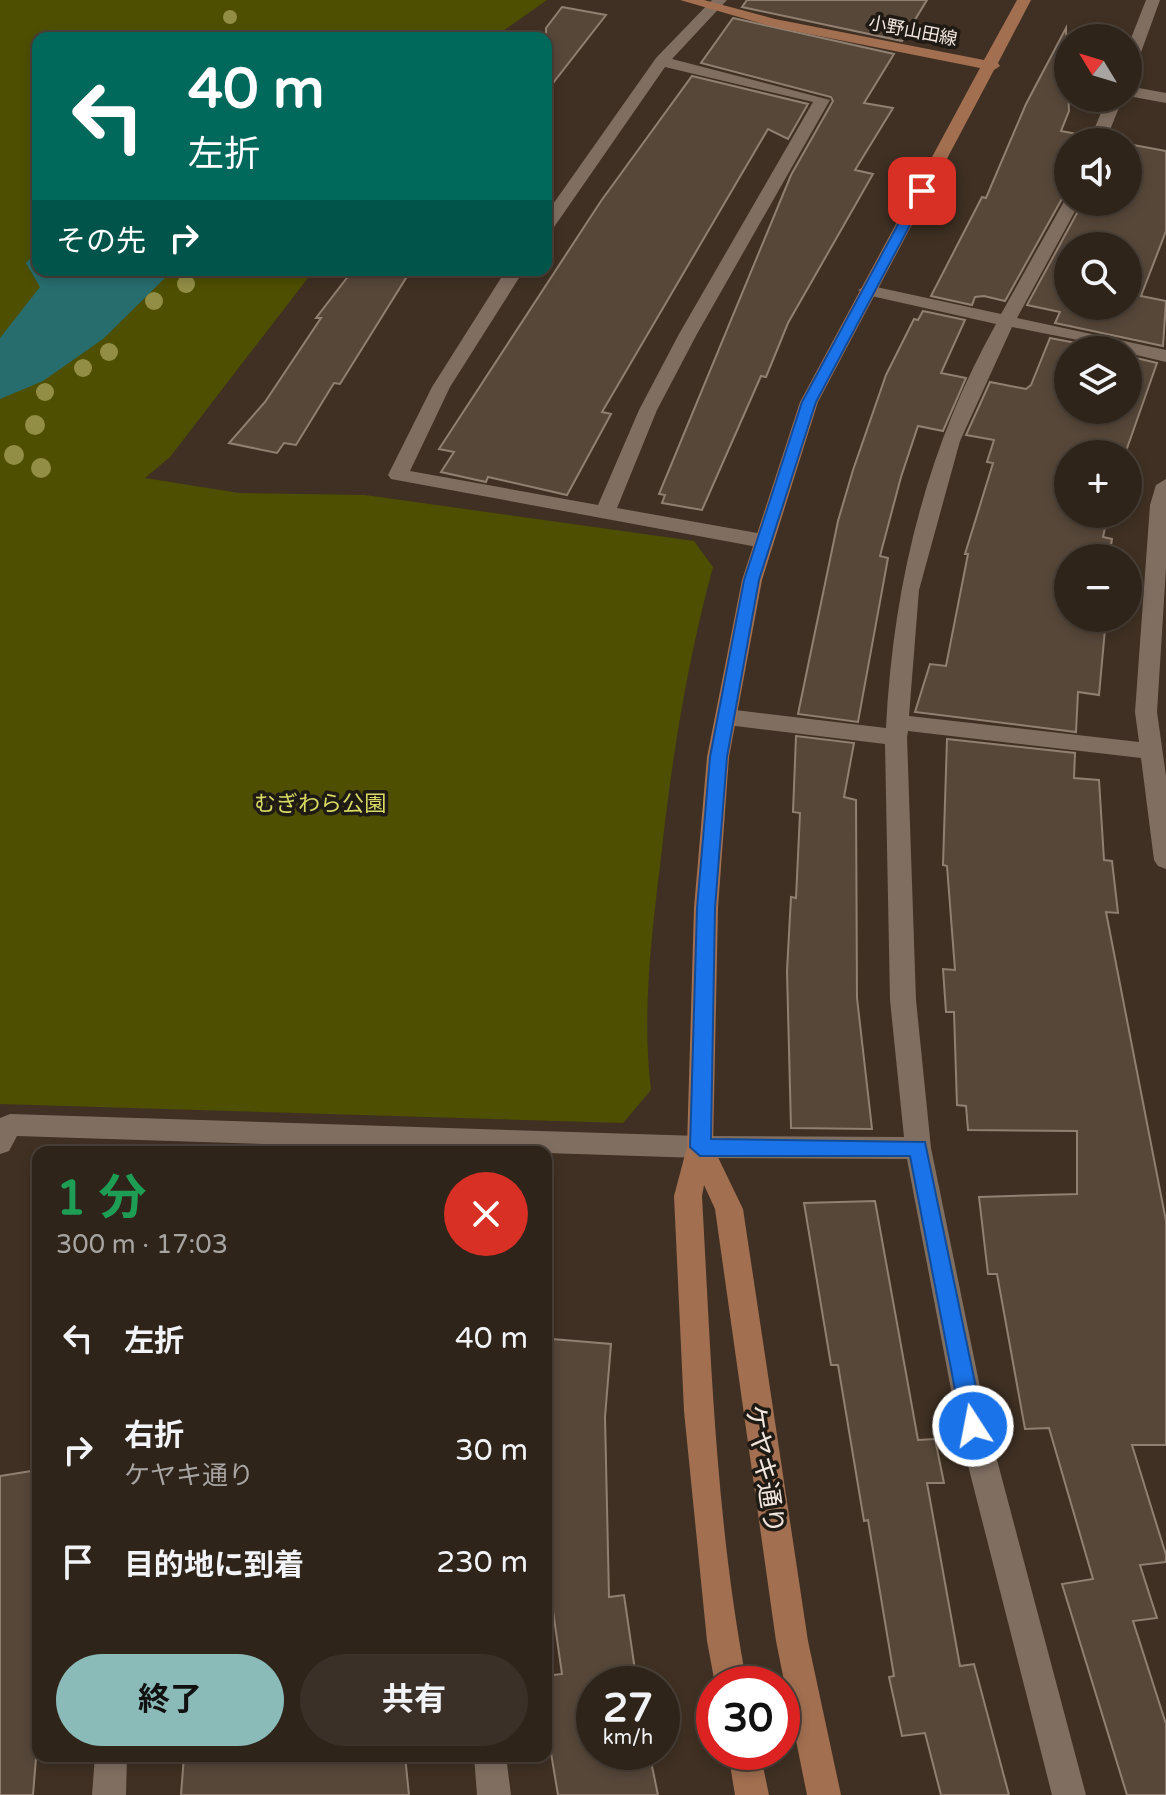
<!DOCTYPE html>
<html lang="ja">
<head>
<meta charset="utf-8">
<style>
	:root { --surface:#2f241a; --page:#3b3027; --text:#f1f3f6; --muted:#a7a4a2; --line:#4a4139; --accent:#8bbbb9 }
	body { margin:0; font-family:"Varela Round","Noto Sans JP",sans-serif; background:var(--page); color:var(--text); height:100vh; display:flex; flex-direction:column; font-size:30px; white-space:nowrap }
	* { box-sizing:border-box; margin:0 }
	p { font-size:26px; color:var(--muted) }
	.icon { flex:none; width:44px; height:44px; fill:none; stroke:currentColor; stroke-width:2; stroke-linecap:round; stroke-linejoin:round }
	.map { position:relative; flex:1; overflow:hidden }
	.details { position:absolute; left:32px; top:1146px; width:520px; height:616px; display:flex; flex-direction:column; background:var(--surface); border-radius:16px; box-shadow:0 4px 12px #0003,0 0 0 2px var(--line) }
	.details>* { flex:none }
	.guide { position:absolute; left:32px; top:32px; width:520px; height:244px; border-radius:16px; box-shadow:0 4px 12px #0003,0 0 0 2px var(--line); background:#00695c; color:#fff; overflow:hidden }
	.needle { width:52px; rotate:308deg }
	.tools { position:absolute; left:1054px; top:24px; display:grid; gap:16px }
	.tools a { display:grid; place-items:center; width:88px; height:88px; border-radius:50%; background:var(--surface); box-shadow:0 4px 12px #0003,0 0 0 2px var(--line); font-size:40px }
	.speed { position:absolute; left:576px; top:1666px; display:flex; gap:16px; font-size:40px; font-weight:700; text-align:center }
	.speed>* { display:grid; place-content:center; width:104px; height:104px; border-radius:50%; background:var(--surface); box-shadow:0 4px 12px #0003,0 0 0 2px var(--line); line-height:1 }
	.speed small { font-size:20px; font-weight:400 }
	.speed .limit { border:12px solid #d22; background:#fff; color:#111 }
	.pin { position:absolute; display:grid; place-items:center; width:68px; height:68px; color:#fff; margin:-34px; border-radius:16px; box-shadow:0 4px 12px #0006 }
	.me { position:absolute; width:88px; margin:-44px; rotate:349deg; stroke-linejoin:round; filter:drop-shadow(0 0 6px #0008) }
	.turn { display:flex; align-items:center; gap:28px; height:168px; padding:0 24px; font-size:36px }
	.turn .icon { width:104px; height:104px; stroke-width:2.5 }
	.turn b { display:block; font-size:56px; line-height:68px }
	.then { display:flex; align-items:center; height:76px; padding:0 24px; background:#0003; gap:16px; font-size:30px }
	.round { display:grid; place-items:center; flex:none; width:84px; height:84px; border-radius:42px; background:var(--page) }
	.summary { display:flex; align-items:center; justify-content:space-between; height:136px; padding:0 24px }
	h1 { font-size:48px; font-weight:700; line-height:60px; color:#1e9e55 }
	.primary-button { display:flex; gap:16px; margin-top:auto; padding:16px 24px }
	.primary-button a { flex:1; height:92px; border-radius:48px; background:var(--accent); color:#111; font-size:32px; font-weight:700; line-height:92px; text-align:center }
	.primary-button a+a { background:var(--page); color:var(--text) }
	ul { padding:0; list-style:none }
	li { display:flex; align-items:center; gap:24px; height:112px; padding:0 24px }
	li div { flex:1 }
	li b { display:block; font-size:30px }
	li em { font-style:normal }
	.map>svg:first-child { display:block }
	.green { fill:#4e4f00 }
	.water { fill:#286d6e }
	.building { fill:#564739; stroke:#918071; stroke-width:2; fill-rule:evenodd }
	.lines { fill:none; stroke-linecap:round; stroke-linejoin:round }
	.street { fill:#806f61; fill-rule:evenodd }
	.secondary { fill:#a26f50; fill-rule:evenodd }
	.tree { fill:#938e46 }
	.route { fill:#1a73e8; stroke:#114b97; stroke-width:2 }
	.labels { text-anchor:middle; stroke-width:7; stroke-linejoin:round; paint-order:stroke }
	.far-street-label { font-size:18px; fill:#f0e6de; stroke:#201a14 }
	.park-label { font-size:22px; fill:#d7db63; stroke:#201a14 }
	.near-street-label { font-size:26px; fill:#f0e6de; stroke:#201a14 }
</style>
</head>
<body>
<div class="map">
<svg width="1166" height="1795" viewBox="0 0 1166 1795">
	<rect width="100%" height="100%" fill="#3f3023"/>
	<!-- green -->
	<path class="green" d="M0 0H547L493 38H38V270H314L170 457 145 478 239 493 365 495 694 541 713 567C686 666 671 764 660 866 651 940 642 1016 651 1090L623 1123 0 1104Z"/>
	<!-- water -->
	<path class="water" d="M38 250V270H173L103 339 43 381 0 399V338L40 287 26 263Z"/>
	<!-- building -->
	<path class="building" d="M747 0H927L902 41 742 7Z
		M562 7 606 15 546 92V28Z
		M733 18 894 54 864 103 893 108 855 170 873 174 788 323 766 377 761 376 702 510 662 503 665 495 659 494 791 175 833 101 831 97 701 63Z
		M1066 28 1069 111 1061 131 1088 136 1086 142H1068V196L1063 197 1005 301 984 296 975 297 972 305 931 296 982 197 986 198 1026 104Z
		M692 76 808 104 788 139 768 129 602 412 611 414 567 495 488 477 486 482 441 472 454 452 439 449 601 201Z
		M1128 144 1166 151V231L1141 296 1166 301 1163 346 1055 323 1060 312 1027 305 1083 202H1128ZM1068 246H1128V306H1068Z
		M353 270H411L340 384 334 383 296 445 284 443 277 453 229 443 265 402 321 318H316Z
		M923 311 965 320 941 373 966 378 943 431 918 426 901 477 880 556 888 558 858 722 798 714 838 521 853 470 886 375 914 319 918 320Z
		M1050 338 1113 350H1068V410H1128V356L1157 363 1125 454H1068V514H1108L1103 537 1112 539 1109 558H1068V618H1106L1099 695 1078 692 1076 732 915 712 930 664 946 666 968 554H965L993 463 987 462 994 440 966 435 990 382 1026 389 1031 385Z
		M796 736 854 743 844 797 856 800 857 998 872 1129 791 1128 787 971 791 897 796 898 800 813 793 812Z
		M947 739 1075 753 1074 778 1099 780 1104 860 1112 861 1118 913 1106 912 1166 1221V1445H1132L1166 1555V1562L1140 1565 1157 1618 1133 1621 1166 1724V1795H1127L1062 1584 1093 1579 1049 1428 1025 1429 997 1274H988L979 1197 1077 1194V1131L968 1130 966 1106 957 1105 954 1012H946L943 969 955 970 947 866 943 865Z
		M875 1201 918 1440 935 1439 944 1483H927L960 1666 974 1664 1009 1795H941L925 1733 902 1736 889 1677 894 1676 868 1520 864 1521 838 1365H831L804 1203Z
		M552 1339 611 1344 605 1417 609 1597 624 1595 637 1684H594V1752H649L658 1795H558L546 1723V1676L562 1674 549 1583 546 1584V1378L549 1379Z
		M38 1470V1733L33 1795H0V1476Z
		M184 1756H405L409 1795H181Z"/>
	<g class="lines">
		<!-- street -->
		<path class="street" d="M712 0H727L672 59 830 100 697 334 657 410 617 508 763 534 770 536 773 541 770 546 763 548 391 479 388 475 432 387 506 270H524L450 387 410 471 598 505 639 410 679 334 813 102 665 67 552 230 546 231V214L656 58Z
			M1146 0H1160L1136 66 1128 71V46Z
			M1128 86 1166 93V103L1128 96Z
			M1107 98H1123L1105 142H1089Z
			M1066 198 1068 202H1080L1017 318 1166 350V362L1128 353V350L1012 327 960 441 919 590 909 716 1139 742 1135 712 1150 505 1156 485 1166 479V568L1157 712 1166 776V869L1158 866 1154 860 1141 758 908 731 907 737 916 1000 931 1148 988 1426 1086 1795H1052L958 1426 907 1159 700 1158 17 1136 9 1151 0 1154V1118L10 1114 700 1136 904 1137 890 1000 885 744 727 725 716 717 727 709 886 728C893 586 926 449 996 324L867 295 858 290 867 285 1001 314Z
			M95 1756H127L126 1795H92Z
			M474 1756H506L511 1795H477Z"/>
		<!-- secondary -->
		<path class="secondary" d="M680 0H704L775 19 984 60 1017 0H1031L998 63 1000 66 994 70 818 402 762 580 729 757 718 908 713 1147 743 1209 808 1641 841 1795H807L776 1641 715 1209 704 1185 702 1196C711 1358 716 1524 747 1684H715L707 1641 684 1411 674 1196 687 1147 694 908 707 757 742 580 800 402 980 68 774 27Z
			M728 1752H760L769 1795H735Z"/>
	</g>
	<!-- trees -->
	<g class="tree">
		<circle cx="230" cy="17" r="7"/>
		<circle cx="186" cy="284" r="9"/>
		<circle cx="154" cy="301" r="9"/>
		<circle cx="109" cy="352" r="9"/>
		<circle cx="83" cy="368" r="9"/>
		<circle cx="45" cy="392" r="9"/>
		<circle cx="35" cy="425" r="10"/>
		<circle cx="14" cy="455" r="10"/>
		<circle cx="41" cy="468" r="10"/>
	</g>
	<!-- route -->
	<path class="route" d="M922 187 928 191 816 402 759 580 727 757 715 908 711 1139 925 1142 984 1426 981 1433 973 1436 965 1433 962 1426 910 1156H700L690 1147 697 908 710 757 744 580 802 402 916 191Z"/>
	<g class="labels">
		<!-- far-street labels -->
		<g class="far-street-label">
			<text transform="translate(913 31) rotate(11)" y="6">小野山田線</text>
		</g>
		<!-- park labels -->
		<g class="park-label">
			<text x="320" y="811">むぎわら公園</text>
		</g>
		<!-- near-street labels -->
		<g class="near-street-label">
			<text transform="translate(765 1469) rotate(81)" y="9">ケヤキ通り</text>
		</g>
	</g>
</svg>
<div class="tools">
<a><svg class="needle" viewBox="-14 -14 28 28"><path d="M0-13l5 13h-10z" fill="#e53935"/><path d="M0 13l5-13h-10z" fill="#a7a4a2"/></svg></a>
<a><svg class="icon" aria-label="sound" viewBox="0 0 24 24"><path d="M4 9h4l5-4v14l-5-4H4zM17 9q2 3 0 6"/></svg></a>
<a><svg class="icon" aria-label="search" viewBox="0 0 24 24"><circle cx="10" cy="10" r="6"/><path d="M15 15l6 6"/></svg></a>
<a><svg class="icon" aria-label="layers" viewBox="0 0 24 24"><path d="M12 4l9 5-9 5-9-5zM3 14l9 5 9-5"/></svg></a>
<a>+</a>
<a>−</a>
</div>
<div class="speed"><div>27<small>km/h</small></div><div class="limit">30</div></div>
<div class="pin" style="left:922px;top:191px;background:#d93025"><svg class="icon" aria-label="arrive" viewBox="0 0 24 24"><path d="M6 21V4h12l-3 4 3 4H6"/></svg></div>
<svg class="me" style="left:973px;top:1426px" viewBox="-20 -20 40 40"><circle r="17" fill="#1a73e8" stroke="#fff" stroke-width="3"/><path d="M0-11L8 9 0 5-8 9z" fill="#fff"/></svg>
<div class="guide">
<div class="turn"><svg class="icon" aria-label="left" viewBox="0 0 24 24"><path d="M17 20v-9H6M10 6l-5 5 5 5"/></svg><div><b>40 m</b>左折</div></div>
<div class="then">その先<svg class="icon" aria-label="right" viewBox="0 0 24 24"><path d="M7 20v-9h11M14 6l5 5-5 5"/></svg></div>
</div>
<section class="details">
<div class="summary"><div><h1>1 分</h1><p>300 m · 17:03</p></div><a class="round" style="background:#d93025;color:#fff"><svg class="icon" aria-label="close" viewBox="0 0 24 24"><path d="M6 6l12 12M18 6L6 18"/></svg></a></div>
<ul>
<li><svg class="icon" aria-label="left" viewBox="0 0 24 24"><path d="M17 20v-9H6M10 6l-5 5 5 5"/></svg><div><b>左折</b></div><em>40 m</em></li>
<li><svg class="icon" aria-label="right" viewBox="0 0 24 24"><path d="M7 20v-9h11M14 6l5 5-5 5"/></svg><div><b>右折</b><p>ケヤキ通り</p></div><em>30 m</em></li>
<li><svg class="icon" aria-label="arrive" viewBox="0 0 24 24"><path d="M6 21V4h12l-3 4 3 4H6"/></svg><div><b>目的地に到着</b></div><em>230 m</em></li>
</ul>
<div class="primary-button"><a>終了</a><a>共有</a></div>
</section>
</div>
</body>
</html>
